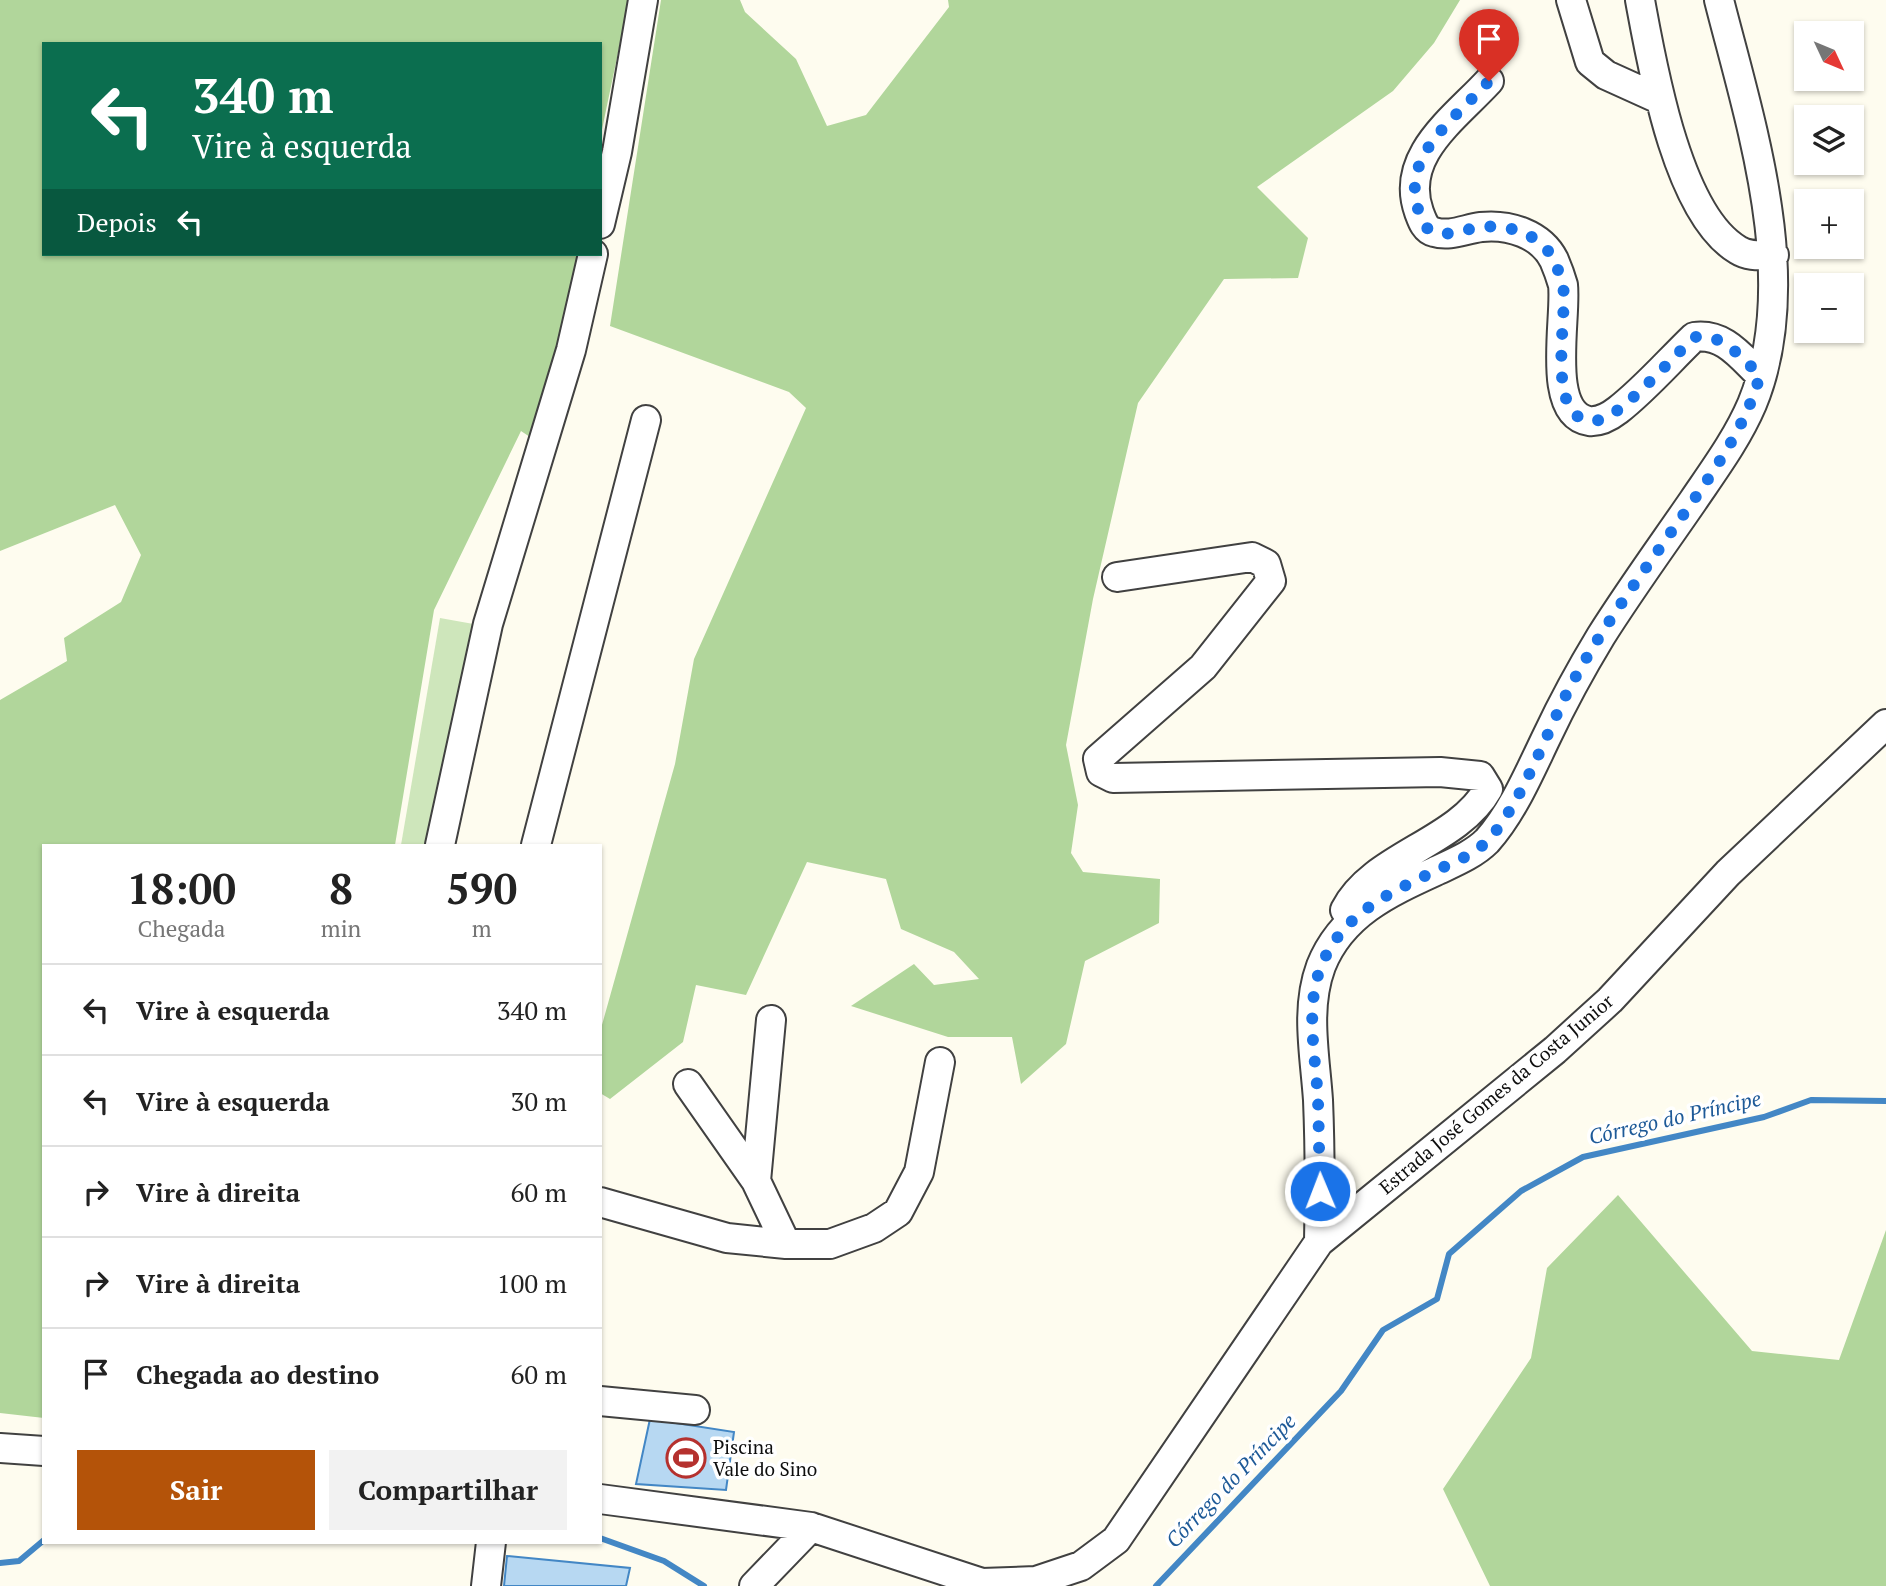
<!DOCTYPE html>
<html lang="pt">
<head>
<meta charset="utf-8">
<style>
	:root { --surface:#fff; --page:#f2f2f2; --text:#222; --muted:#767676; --line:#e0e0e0; --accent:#b45309 }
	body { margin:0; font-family:"PT Serif",serif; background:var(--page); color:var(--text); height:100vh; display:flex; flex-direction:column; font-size:26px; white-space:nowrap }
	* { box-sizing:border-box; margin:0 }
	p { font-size:23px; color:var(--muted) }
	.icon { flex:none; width:38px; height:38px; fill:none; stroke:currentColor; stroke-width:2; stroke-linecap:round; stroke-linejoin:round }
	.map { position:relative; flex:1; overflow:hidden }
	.sheet { position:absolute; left:42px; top:844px; width:560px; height:700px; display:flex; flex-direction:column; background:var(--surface); border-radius:0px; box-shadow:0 2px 5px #0004 }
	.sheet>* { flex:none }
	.guide { position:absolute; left:42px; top:42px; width:560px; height:214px; border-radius:0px; box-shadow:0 2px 5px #0004; background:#0b6e4f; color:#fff; overflow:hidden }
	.needle { width:46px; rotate:134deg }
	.fabs { position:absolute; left:1794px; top:21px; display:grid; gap:14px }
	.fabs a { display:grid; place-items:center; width:70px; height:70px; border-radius:0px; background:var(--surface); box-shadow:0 2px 5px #0004; font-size:35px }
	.pin { position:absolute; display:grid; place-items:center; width:60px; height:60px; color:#fff; margin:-72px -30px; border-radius:50% 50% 50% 0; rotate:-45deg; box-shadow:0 0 7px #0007 }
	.pin .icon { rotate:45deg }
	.me { position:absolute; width:77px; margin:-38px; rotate:359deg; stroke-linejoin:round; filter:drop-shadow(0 0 5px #0008) }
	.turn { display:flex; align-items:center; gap:24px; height:147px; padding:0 35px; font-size:32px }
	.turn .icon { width:91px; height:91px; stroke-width:2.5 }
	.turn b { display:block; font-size:49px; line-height:60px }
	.then { display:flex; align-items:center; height:66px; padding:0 35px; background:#0003; gap:14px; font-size:26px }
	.eta { display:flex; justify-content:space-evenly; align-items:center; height:119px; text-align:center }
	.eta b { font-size:42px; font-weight:600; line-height:49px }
	.button { display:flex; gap:14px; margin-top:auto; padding:14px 35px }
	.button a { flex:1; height:80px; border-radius:0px; background:var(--accent); color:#fff; font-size:28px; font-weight:600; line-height:80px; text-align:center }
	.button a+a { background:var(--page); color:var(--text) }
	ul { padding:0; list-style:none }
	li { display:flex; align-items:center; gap:21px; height:91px; padding:0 35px; border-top:2px solid var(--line) }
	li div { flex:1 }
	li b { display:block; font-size:26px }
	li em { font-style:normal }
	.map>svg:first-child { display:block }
	.green { fill:#cee6bb }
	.forest { fill:#b1d69b }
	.water { fill:#b7d8f2; stroke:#4387c5; stroke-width:2 }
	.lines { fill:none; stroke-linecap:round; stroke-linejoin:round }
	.stream { stroke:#4387c5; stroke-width:6 }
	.minor-casing { stroke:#414141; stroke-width:32 }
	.minor { stroke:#fff; stroke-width:28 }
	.route { stroke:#1a73e8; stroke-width:12; stroke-dasharray:0 21.6 }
	.labels { text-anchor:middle; stroke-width:7; stroke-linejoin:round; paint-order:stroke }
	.street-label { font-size:19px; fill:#0e0e0e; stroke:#fff }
	.poi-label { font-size:19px; fill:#0e0e0e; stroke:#fff; text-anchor:start }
	.water-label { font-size:21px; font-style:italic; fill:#1e5a98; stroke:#fff }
</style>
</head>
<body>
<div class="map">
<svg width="1886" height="1586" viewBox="0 0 1886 1586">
	<rect width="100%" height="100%" fill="#fefcef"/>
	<!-- green -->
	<path class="green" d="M440 618 479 625 429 845H401Z"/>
	<!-- forest -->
	<path class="forest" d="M0 0H629L600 139V44H44V254H580L539 443 521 431 434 610 395 845H44V1418L0 1413V700L67 661 64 638 121 602 141 555 115 505 0 551Z
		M661 0H740L745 12 796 59 827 126 866 115 949 7 948 0H1460L1434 43 1393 91 1257 187 1308 238 1298 278 1224 279 1138 403 1093 599 1066 745 1078 805 1071 853 1083 872 1160 879 1159 923 1085 961 1066 1044 1021 1084 1012 1037H948L851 1006 914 964 934 985 979 979 954 952 901 929 886 879 807 862 746 995 696 985 683 1042 610 1099 600 1093V1032L675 764 694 659 806 408 789 392 610 326Z
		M1618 1195 1752 1351 1839 1360 1886 1230V1586H1490L1443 1489 1531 1358 1547 1268Z"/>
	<!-- water -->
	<path class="water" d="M650 1419 734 1432 726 1490 636 1484Z
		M507 1556 630 1568 626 1586H504Z"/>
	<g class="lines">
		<!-- stream -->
		<path class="stream" d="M600 1538 664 1561 704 1586
			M0 1563 19 1561 44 1540
			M1156 1586 1341 1391 1383 1330 1437 1299 1449 1254 1521 1191 1583 1157 1764 1117 1811 1100 1886 1101"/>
		<!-- minor casing -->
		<g class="minor-casing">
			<path id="minor" d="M1571 0 1590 62 1606 75 1659 99
				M1640 0C1652 65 1677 214 1738 250 1749 257 1761 255 1774 255
				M1489 81C1454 119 1399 156 1419 212 1422 220 1425 230 1434 232 1450 237 1465 229 1481 227 1509 224 1541 234 1554 260 1557 267 1561 278 1563 285 1567 317 1545 414 1589 421 1599 422 1609 417 1618 410 1645 389 1669 361 1694 337 1724 333 1740 356 1760 375
				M600 224 617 152 643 0
				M1117 577 1252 557 1266 564 1271 581 1203 667 1098 759 1101 772 1113 778 1440 772 1480 776 1488 789C1458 843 1372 856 1345 910
				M440 845 488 624 571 350 593 254
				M536 845 646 420
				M771 1020 756 1181 786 1244
				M688 1084 756 1181
				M600 1202 727 1238 786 1244H830L874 1228 898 1212 919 1172 940 1062
				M1319 1242C1320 1195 1320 1147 1318 1100 1315 1055 1305 1009 1321 966 1342 913 1390 892 1438 870 1455 862 1474 854 1487 841 1513 812 1530 771 1547 736 1563 702 1581 669 1601 636 1630 590 1662 546 1693 501 1714 470 1737 439 1752 404 1803 281 1750 122 1719 0
				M600 1401 695 1410
				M0 1448 44 1451
				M600 1499 811 1527 982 1583 1036 1581 1081 1566 1116 1540 1319 1242 1555 1050 1610 1000 1728 873 1886 724
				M486 1586 491 1542
				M754 1586 811 1527"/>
		</g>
		<!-- minor -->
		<use href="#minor" class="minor"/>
	</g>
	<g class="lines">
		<!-- route -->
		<path class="route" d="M1320 1191C1319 1161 1319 1131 1318 1101 1316 1056 1304 1007 1322 964 1344 913 1390 892 1438 870 1453 862 1471 856 1484 844 1517 814 1547 732 1568 691 1600 630 1642 574 1681 518 1713 472 1745 429 1760 375 1740 357 1723 333 1695 337 1669 361 1645 389 1618 410 1609 417 1599 422 1589 421 1545 414 1568 318 1563 285 1561 278 1557 267 1554 260 1540 234 1509 224 1481 227 1465 229 1450 237 1434 232 1425 230 1422 220 1419 212 1399 156 1455 119 1489 81"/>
	</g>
	<!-- icons -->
	<defs>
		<g id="stadium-ring" transform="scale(2.0125)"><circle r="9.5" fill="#fff" stroke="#b5312e" stroke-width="1.5"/><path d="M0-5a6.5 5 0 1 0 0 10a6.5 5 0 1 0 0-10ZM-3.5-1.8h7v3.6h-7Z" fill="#b5312e"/></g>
	</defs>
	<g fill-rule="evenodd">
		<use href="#stadium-ring" x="686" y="1458"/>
	</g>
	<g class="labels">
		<!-- street labels -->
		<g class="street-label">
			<text transform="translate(1496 1094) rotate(-40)" y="7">Estrada José Gomes da Costa Junior</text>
		</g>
		<!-- poi labels -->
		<g class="poi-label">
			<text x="713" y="1454">Piscina<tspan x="713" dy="22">Vale do Sino</tspan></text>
		</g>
		<!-- water labels -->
		<g class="water-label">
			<text transform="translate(1675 1118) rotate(-13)" y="7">Córrego do Príncipe</text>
			<text transform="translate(1231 1481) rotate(-46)" y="7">Córrego do Príncipe</text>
		</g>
	</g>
</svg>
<div class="fabs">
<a><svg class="needle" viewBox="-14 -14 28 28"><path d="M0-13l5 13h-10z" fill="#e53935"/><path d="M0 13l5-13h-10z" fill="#767676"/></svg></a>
<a><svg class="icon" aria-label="layers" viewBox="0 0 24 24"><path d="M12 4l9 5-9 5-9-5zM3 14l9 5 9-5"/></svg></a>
<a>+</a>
<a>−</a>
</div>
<div class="pin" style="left:1489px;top:81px;background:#d93025"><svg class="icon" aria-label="arrive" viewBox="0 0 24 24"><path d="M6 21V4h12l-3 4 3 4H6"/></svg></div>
<svg class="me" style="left:1320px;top:1191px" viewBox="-20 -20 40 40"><circle r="17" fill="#1a73e8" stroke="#fff" stroke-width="3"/><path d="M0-11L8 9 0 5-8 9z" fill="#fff"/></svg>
<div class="guide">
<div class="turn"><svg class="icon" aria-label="left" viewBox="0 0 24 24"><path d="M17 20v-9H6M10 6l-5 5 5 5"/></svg><div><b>340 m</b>Vire à esquerda</div></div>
<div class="then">Depois<svg class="icon" aria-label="left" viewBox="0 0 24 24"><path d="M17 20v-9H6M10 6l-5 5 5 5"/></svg></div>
</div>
<section class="sheet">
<div class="eta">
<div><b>18:00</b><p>Chegada</p></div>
<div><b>8</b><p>min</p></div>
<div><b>590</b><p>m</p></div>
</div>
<ul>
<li><svg class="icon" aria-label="left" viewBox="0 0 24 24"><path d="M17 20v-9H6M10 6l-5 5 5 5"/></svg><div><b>Vire à esquerda</b></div><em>340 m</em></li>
<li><svg class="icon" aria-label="left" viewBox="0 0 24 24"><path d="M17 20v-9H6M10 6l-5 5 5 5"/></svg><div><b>Vire à esquerda</b></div><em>30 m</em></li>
<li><svg class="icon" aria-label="right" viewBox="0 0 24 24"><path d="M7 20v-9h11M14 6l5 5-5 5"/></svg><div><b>Vire à direita</b></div><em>60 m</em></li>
<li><svg class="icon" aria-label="right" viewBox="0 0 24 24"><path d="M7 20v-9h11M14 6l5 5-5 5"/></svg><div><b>Vire à direita</b></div><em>100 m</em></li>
<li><svg class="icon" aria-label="arrive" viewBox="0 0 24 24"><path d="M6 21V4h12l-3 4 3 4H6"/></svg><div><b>Chegada ao destino</b></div><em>60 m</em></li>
</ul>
<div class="button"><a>Sair</a><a>Compartilhar</a></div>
</section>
</div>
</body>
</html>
